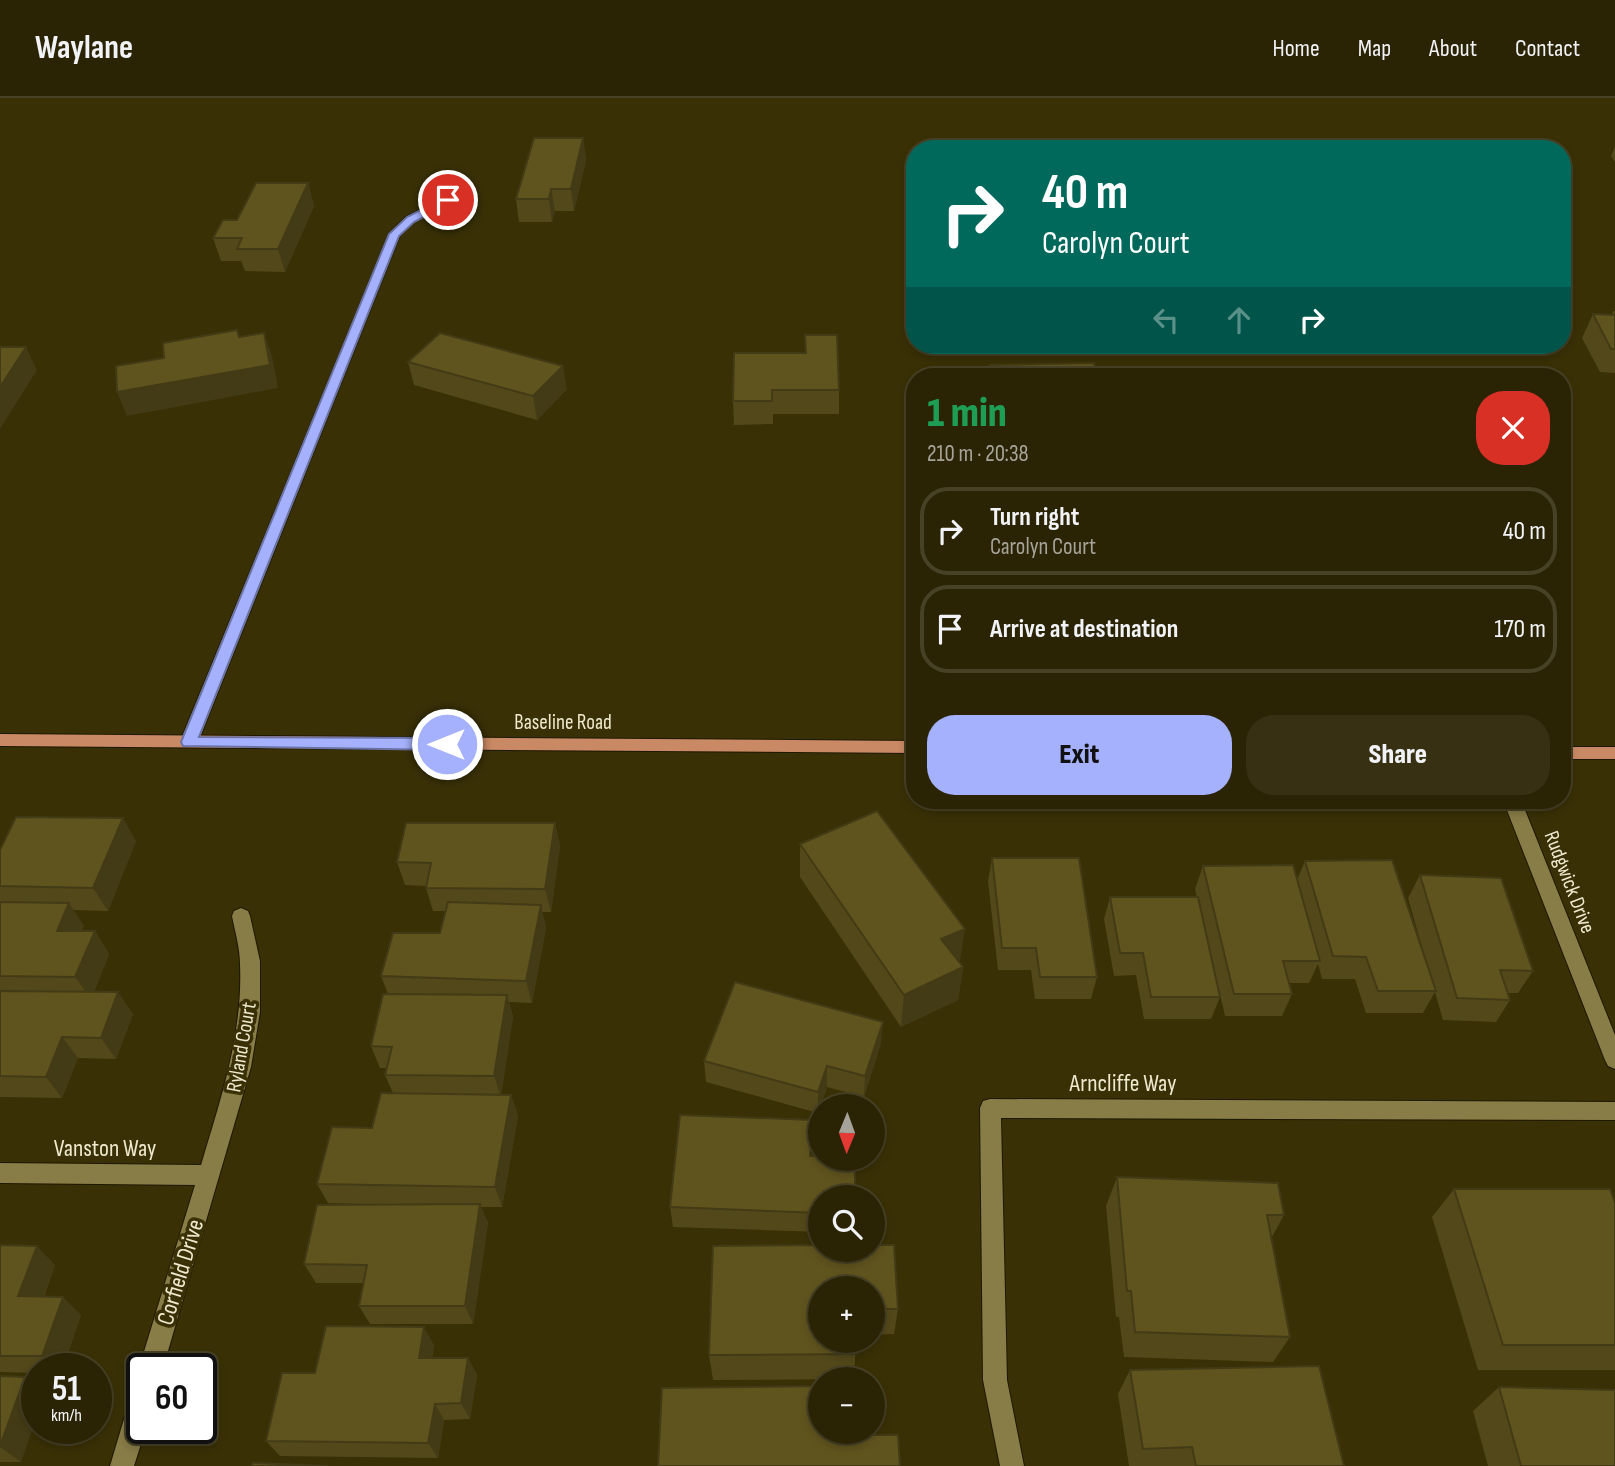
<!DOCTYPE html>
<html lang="en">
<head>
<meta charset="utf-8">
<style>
	:root { --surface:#2b2404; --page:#373013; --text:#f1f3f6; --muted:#a6a49a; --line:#474126; --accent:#a5b1fc }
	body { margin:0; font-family:"Sofia Sans Condensed",sans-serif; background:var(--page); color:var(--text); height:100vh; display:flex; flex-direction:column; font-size:26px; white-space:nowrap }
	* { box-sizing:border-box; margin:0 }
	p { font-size:23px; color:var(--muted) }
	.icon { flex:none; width:38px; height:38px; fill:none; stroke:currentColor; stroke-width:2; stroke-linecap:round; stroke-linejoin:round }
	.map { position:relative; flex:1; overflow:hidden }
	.details { position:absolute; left:906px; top:270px; width:665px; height:441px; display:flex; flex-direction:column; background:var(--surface); border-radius:28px; box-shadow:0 4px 10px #0003,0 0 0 2px var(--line) }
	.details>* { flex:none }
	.hud { position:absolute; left:906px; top:42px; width:665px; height:214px; border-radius:28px; box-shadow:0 4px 10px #0003,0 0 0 2px var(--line); background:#00695c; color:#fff; overflow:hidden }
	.needle { width:46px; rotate:181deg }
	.tools { position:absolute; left:808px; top:996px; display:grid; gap:14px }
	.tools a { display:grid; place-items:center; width:77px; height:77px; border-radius:50%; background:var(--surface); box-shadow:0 4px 10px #0003,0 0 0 2px var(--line); font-size:35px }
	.speed { position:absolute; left:21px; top:1255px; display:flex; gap:14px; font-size:35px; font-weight:700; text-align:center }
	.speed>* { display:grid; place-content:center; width:91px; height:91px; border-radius:50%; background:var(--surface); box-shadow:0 4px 10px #0003,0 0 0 2px var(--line); line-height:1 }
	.speed small { font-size:18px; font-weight:400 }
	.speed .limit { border:4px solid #111; border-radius:10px; background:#fff; color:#111 }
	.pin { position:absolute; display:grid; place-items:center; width:60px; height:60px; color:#fff; margin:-30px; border:4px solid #fff; border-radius:50%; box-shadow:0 2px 7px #0007 }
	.me { position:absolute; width:77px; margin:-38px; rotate:270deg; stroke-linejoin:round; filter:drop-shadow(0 0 5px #0008) }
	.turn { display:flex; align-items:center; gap:24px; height:147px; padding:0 21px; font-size:32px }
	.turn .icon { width:91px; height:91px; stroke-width:2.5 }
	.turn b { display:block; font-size:49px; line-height:60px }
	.lanes { display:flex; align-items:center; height:66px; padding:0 21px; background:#0003; justify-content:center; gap:35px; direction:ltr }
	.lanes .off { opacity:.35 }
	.round { display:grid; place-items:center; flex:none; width:74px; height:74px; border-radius:28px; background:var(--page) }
	.head { display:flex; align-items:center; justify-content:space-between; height:119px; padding:0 21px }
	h1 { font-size:42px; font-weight:800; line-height:52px; color:#1e9e55 }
	.primary-button { display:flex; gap:14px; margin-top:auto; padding:14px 21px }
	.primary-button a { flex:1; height:80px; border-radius:28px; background:var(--accent); color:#111; font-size:28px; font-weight:800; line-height:80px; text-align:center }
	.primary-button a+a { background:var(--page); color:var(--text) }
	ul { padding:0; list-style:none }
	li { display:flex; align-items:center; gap:21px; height:88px; margin:0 14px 10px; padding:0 7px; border:4px solid var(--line); border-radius:28px }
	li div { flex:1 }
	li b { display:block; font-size:26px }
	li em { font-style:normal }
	header { display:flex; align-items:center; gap:42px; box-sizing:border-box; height:98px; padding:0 35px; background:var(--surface); border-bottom:2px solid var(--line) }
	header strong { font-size:33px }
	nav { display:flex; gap:38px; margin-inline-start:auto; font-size:24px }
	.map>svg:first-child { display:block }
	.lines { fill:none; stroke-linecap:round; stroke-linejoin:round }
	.street-casing { stroke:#1e1800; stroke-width:2 }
	.primary-casing { stroke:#1e1800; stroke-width:2 }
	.street { fill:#887c47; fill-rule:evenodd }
	.primary { fill:#c98964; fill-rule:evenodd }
	.wall { fill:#53481a }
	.shaded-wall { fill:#433b15 }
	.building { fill:#60541e; stroke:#433b15; stroke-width:2 }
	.route { fill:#a5b1fc; stroke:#6b73a4; stroke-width:2 }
	.labels { text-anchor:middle; stroke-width:7; stroke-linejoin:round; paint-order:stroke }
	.street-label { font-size:21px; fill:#efe9ce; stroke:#393006 }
	.near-street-label { font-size:24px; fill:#efe9ce; stroke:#393006 }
</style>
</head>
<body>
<header>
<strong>Waylane</strong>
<nav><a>Home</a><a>Map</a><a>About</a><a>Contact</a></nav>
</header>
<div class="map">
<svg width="1615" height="1368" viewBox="0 0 1615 1368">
	<rect width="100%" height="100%" fill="#393006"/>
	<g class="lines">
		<!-- street casing -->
		<g class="street-casing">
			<path id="street" d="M444 99 454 101 414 123 400 137 198 644 195 648H183L180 644 389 136 406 119Z
				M1503 702H1521L1615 937V971L1608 968 1605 962Z
				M241 810 248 813 250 818 260 863V914L251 969 163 1270H142V1276L139 1270 195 1087 0 1085V1065L201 1067C221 1000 243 936 240 866 240 850 235 834 232 818L234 813Z
				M990 1001 1615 1004V1022L1001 1020 1007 1282 1024 1368H1000L983 1282 980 1010 983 1003Z
				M142 1289V1330H146L134 1368H110L130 1301 134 1293Z"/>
		</g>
		<!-- primary casing -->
		<g class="primary-casing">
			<path id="primary" d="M0 636 915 643V655L0 648Z
				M1563 649H1615V661H1563Z"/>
		</g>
		<!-- street -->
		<use href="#street" class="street"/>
		<!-- primary -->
		<use href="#primary" class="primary"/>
	</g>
	<!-- wall -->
	<path class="wall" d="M583 40 586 62 574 113H555L552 124H519L516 101Z
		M1615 48V64L1611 58Z
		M308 85 314 108 285 174 245 173 241 163H221L213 140 237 122Z
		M1613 213H1615V275L1600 274 1582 240 1593 216 1612 217Z
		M805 237 839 292V316H773V326L734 327 733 303 805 255Z
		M408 264 567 291 537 322 414 287Z
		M555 725 560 748 551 814H542L546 830 532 905 509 904 513 919 501 997H511L518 1018 502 1109H481L488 1125 473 1226H370L359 1208 364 1185H316L304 1166 392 1107 328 1105 317 1086 372 1030 393 995 385 977 387 970H380L371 948 388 896 381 878 440 835 445 813H433L426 790V788L405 787 397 764Z
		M136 743 108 813 73 812 84 828 81 833H95L109 856 94 894 133 916 116 961 78 960 62 1000 0 999V752Z
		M800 746 960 863 958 864 963 869 958 902 901 929 800 779Z
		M992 760 1097 879 1091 901H1035L1031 872H998L988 783Z
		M1305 763 1426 863 1408 800 1420 777 1533 873 1518 895H1508L1510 902 1496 924 1443 922 1435 894 1423 915H1366L1355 881H1322L1318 866 1309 885H1289L1292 896 1282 918H1225L1204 827 1220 899 1211 921H1144L1136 877 1114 878 1104 821 1110 799H1197L1195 791 1203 768 1297 782Z
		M881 945 864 999 827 989 818 1015 706 984 704 963Z
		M811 1058 821 1099V1134L673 1129 670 1109Z
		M1117 1079 1284 1117 1272 1139 1290 1239 1273 1264 1124 1259 1119 1219H1116L1106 1108Z
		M1454 1091 1615 1105V1272H1478L1432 1119Z
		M0 1147 55 1167 44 1199 81 1217 63 1270H37V1275L0 1274Z
		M821 1147V1152H873V1147H894L898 1211 894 1236 873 1237V1190H821V1242H856L854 1281 713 1282 709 1257 713 1148Z
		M434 1247 432 1260H468L477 1277 470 1321 444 1322 438 1360 280 1358 266 1343 315 1275Z
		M1130 1272 1344 1368H1129L1118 1296Z
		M0 1278 21 1364H0Z
		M1499 1289 1615 1368H1488L1473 1313Z"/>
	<!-- shaded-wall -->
	<path class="shaded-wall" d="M583 40 586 62 574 113 571 91Z
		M308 85 314 108 285 174 278 151Z
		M551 91 555 113 552 124 549 101Z
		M264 235 272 258 278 290 127 318 117 294Z
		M26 249 37 272 0 331V289Z
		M563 268 567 291 537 322 533 298Z
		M123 720 136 743 108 813 93 790Z
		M555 725 560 748 551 814 545 791Z
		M69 805 84 828 72 855 57 833Z
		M541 807 546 830 532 905 526 883Z
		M965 831 960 863 937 874 941 841Z
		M95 833 109 856 91 901 75 879Z
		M963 869 958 902 901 929 904 897Z
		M118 894 133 916 116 961 101 940Z
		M507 897 513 919 501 999 494 978Z
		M883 924 881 945 864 999 865 978Z
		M62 939 78 960 62 1000 46 979Z
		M827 968V989L818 1015V994Z
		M511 997 518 1018 502 1109 495 1089Z
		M480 1106 488 1125 473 1226 465 1208Z
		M37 1148 55 1167 37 1216 18 1198Z
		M63 1199 81 1217 63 1270H56L42 1258Z
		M424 1229 434 1247 428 1277 419 1260Z
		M468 1260 477 1277 470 1321 461 1305Z
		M25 1279 37 1289V1319L21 1364 0 1349Z
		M435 1306 444 1322 438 1360 428 1345Z"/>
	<!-- building -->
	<path class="building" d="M534 40H583L571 91H551L549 101H516Z
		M256 85H308L278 151H237L242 140H213L223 122H237Z
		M1593 216 1615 217V251H1611Z
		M237 232 239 239 264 235 270 267 117 294 116 268 164 260 163 245Z
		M440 235 563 268 533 298 408 264Z
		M805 237H837L839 292H772V303H733L734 255H806Z
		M0 249H26L0 289Z
		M1094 265 1097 278H993L990 267Z
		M877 713 965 831 941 841 963 869 904 897 800 746Z
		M16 719 123 720 93 790 0 788V752Z
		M406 725H555L545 791 426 790 431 765 397 764Z
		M992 760H1079L1097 879H1040L1036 850H1002Z
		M1392 762 1436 893H1378L1366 859 1333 858 1305 763Z
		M1293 767 1320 863H1283L1292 896H1234L1203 768Z
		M1420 777 1501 780 1533 873 1500 872 1510 902 1457 900Z
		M1110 799H1198L1220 899H1151L1143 855H1120Z
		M0 804 69 805 57 833H95L75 879 0 878Z
		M448 804 541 807 526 883 381 878 393 835H440Z
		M735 884 883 924 865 978 827 968 818 994 704 963Z
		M0 893 118 894 101 940 62 939 46 979 0 978Z
		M383 896 507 897 494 978 385 977 392 949 371 948Z
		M381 995 511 997 495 1089 317 1086 332 1029 372 1030Z
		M680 1017 812 1022 810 1058H821V1060H855V1099H821V1115L670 1109Z
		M1117 1079 1278 1085 1284 1117H1267L1290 1239 1135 1234 1131 1193H1127Z
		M1454 1091H1610L1615 1105V1247H1503Z
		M480 1106 465 1208H359L367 1167 304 1166 317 1107Z
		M0 1147 37 1148 18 1198 63 1199 42 1258H0Z
		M821 1147V1152H873V1147H894L898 1211H873V1190H821V1242H856V1256L709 1257 713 1148Z
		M326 1228 424 1229 419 1260H468L461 1305 435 1306 428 1345 266 1343 282 1275H315Z
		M1319 1268 1344 1368H1196L1192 1349 1143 1351 1130 1272Z
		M0 1278 25 1279 0 1348Z
		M821 1288V1334H854V1337H898L900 1368H658L662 1290Z
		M1499 1289 1615 1292V1368H1521Z
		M253 1365 328 1368H252Z"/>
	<!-- route -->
	<path class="route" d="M448 98 453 102 452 104 414 124 399 138 199 639 447 640 455 646 447 652 183 648 181 644 389 136 407 119Z"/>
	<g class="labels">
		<!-- street labels -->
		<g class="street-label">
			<text x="563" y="631">Baseline Road</text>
			<text transform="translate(1570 784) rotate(69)" y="7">Rudgwick Drive</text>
			<text transform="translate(241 949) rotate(-80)" y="7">Ryland Court</text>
		</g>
		<!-- near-street labels -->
		<g class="near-street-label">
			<text x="1123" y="993">Arncliffe Way</text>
			<text x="105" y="1058">Vanston Way</text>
			<text transform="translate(180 1174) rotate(-73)" y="8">Corfield Drive</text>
		</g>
	</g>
</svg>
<div class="tools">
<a><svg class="needle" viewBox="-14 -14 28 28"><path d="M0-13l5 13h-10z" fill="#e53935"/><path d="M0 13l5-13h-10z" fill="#a6a49a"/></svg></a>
<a><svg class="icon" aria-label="search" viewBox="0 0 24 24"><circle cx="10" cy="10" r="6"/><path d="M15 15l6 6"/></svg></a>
<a>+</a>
<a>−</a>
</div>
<div class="speed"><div>51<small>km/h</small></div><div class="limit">60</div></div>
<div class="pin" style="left:448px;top:102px;background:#d93025"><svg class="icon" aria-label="arrive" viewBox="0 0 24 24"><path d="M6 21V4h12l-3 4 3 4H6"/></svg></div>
<svg class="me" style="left:447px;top:646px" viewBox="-20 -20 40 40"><circle r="17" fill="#a5b1fc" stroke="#fff" stroke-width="3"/><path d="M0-11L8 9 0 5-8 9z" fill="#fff"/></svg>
<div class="hud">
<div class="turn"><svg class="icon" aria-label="right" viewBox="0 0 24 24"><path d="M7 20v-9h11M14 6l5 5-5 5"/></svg><div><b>40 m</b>Carolyn Court</div></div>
<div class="lanes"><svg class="icon off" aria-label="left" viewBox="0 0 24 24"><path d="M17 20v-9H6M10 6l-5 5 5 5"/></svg><svg class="icon off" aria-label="ahead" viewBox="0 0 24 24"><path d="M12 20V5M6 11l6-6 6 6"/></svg><svg class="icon" aria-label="right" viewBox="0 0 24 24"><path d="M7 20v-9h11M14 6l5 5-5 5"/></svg></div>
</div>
<section class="details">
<div class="head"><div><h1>1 min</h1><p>210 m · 20:38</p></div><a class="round" style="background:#d93025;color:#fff"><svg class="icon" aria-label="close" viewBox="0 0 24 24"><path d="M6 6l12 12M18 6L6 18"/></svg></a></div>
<ul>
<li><svg class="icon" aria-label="right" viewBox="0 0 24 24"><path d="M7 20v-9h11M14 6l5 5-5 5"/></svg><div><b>Turn right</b><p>Carolyn Court</p></div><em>40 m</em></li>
<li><svg class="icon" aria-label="arrive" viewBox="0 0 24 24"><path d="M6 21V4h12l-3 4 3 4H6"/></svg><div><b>Arrive at destination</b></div><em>170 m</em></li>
</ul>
<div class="primary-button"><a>Exit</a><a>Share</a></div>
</section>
</div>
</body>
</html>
